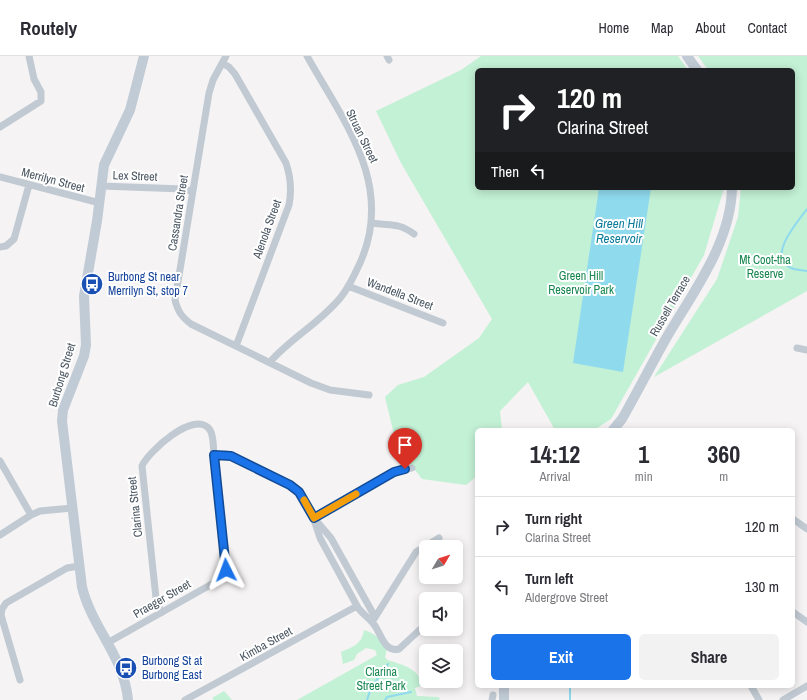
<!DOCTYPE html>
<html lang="en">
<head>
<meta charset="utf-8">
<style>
	:root { --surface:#fff; --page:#f2f2f3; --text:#2b2b33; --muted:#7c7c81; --line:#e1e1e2; --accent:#1a73e8 }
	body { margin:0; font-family:"Archivo Narrow",sans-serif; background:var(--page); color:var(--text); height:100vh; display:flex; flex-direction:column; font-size:15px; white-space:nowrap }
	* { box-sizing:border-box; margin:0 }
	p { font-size:13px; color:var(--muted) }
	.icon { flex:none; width:22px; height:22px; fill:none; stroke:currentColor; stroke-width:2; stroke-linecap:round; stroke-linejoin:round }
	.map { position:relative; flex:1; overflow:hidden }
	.panel { position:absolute; left:475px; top:372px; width:320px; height:260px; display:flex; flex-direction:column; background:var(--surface); border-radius:6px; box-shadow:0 2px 10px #0003 }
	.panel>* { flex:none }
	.guide { position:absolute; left:475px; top:12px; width:320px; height:122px; border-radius:6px; box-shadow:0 2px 10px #0003; background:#202124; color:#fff; overflow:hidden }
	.needle { width:26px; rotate:51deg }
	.tools { position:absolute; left:419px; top:484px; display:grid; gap:8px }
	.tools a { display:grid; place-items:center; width:44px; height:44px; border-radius:6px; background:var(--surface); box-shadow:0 2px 10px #0003; font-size:20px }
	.pin { position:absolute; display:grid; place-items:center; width:34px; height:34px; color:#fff; margin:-41px -17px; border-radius:50% 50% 50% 0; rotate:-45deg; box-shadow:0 0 4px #0007 }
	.pin .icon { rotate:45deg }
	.me { position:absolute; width:44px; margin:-22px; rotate:357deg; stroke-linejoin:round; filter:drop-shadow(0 0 3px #0008) }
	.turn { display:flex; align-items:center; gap:14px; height:84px; padding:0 16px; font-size:18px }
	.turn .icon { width:52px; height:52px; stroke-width:2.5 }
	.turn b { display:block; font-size:28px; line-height:34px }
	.then { display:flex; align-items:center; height:38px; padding:0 16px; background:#0003; gap:8px; font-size:15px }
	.eta { display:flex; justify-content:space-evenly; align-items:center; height:68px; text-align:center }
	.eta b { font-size:24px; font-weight:700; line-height:28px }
	.button { display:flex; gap:8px; margin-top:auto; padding:8px 16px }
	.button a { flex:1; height:46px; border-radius:6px; background:var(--accent); color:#fff; font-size:16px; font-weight:700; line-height:46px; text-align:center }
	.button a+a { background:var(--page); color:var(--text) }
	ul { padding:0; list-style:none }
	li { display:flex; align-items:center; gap:12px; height:60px; padding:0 16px; border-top:1px solid var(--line) }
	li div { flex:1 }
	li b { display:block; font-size:15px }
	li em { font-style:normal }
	header { display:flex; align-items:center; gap:24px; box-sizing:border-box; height:56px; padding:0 20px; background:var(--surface); border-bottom:1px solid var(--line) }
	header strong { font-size:19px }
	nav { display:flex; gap:22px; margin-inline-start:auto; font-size:14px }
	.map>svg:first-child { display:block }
	.green { fill:#c3f1d5 }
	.water { fill:#90daee }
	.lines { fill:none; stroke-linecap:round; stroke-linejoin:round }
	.stream { stroke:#90daee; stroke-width:2 }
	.street { stroke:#c1cad2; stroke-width:7 }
	.secondary { stroke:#c1cbd6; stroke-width:10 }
	.route-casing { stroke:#114b97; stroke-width:10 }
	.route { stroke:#1a73e8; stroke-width:7 }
	.slow { stroke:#f59e0b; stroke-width:7 }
	.labels { text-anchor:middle; stroke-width:4; stroke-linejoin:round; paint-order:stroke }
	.street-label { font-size:12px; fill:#4a5661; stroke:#fff }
	.park-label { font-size:12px; fill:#17864f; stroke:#fff }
	.transit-label { font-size:12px; fill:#164399; stroke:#fff; text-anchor:start }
	.water-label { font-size:13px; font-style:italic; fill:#0c7c9b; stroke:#fff }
</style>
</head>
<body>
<header>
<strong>Routely</strong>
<nav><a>Home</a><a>Map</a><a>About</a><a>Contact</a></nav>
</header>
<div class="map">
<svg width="807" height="644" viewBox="0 0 807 644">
	<rect width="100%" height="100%" fill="#f5f3f3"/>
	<!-- green -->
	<path class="green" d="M481 0H678L688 14H477V132H724L704 199 611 363 594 374H555L528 326 500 355 502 374H477V420L466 429 422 423 397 391 385 341 398 329 424 321 479 282 492 263 401 107 376 55 461 14Z
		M698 0H807V235L654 321 717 223 738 161 741 132H793V14H708Z
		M364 574C376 578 381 583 387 593L385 601 387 604C400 608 422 613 421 630L415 632 417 640 437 641 440 642 439 644H297L377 599 375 594 366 592 357 598 354 604 343 608 341 596C353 591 362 588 364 574Z
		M224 635 232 644H214L212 642Z"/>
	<!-- water -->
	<path class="water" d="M599 132H651L623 316 573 307Z"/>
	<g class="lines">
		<!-- stream -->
		<path class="stream" d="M807 153C798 165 766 201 791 212 796 214 802 214 807 215
			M367 644 371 632 388 608
			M385 644 387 641 411 636
			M570 644V630"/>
		<!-- street -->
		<path class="street" d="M226 0 213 24 209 37 175 244C178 256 182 261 191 268L311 327 330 334 369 339
			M387 0 389 4
			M222 7 229 11 235 18 286 107C291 122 292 134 289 149L236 290
			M0 71 41 45V36L34 23 29 0
			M0 121 100 147
			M101 130 183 133 192 135
			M372 167C390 170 398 166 414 178
			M0 191 6 190 14 183 29 129
			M348 230 443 267
			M797 292 807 294
			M270 306C291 282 321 266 341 241 349 231 355 218 360 207 395 129 344 66 307 0
			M0 405 31 459 40 455 72 452
			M314 462 394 417 412 412
			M793 463 807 473
			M314 464 320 482 357 550C361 557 367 560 372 566 381 575 383 597 399 593L426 568
			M0 479 31 459
			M793 556 807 566
			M161 557 156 542 142 410C147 397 195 352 210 374 214 380 213 391 214 399L226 398 233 401 290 429 299 436 314 462 331 482 375 561
			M374 563 416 496 439 482
			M109 586 219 524 224 518 226 509 214 399
			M20 624 1 559 2 553 6 547 67 512 79 510
			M751 630 759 644
			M185 644 357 550
			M492 644 493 639
			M783 644 807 630"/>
		<!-- secondary -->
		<path class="secondary" d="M687 0 697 14
			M613 374 622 363C638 335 652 307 668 279 694 235 731 186 732 132
			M128 644C124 600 92 572 82 531L62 365 63 354 84 300 86 289 84 240 97 165 104 109 130 54 144 0
			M504 644V630"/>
	</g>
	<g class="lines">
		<!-- route casing -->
		<g class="route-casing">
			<path id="route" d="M226 514 214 399 231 400 290 429 299 436 314 462 394 416 405 413"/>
		</g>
		<!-- route -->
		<use href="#route" class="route"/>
		<!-- slow -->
		<path class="slow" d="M304 444 314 462 356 438"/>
	</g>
	<!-- icons -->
	<defs>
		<g id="bus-disc" transform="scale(1.15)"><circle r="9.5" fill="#1a4fb4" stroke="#fff"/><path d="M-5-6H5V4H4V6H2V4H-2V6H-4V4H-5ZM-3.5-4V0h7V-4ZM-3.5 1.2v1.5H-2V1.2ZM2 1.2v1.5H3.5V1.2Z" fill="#fff"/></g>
	</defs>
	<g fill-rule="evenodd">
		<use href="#bus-disc" x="92" y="228"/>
		<use href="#bus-disc" x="126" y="612"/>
	</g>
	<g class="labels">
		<!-- street labels -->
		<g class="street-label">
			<text transform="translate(362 80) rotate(64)" y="4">Struan Street</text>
			<text transform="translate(135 120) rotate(2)" y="4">Lex Street</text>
			<text transform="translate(53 124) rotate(15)" y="4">Merrilyn Street</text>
			<text transform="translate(178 157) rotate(-81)" y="4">Cassandra Street</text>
			<text transform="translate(267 173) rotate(-70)" y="4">Alenola Street</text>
			<text transform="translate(400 238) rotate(21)" y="4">Wandella Street</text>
			<text transform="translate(670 250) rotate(-60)" y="4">Russell Terrace</text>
			<text transform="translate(62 319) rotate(-73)" y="4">Burbong Street</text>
			<text transform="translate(135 451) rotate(-96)" y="4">Clarina Street</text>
			<text transform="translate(162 543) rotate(-30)" y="4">Praeger Street</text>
			<text transform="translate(266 588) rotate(-29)" y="4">Kimba Street</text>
		</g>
		<!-- park labels -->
		<g class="park-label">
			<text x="765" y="208">Mt Coot-tha<tspan x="765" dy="14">Reserve</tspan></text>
			<text x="581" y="224">Green Hill<tspan x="581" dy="14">Reservoir Park</tspan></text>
			<text x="381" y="620">Clarina<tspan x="381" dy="14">Street Park</tspan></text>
		</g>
		<!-- transit labels -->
		<g class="transit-label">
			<text x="108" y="225">Burbong St near<tspan x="108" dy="14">Merrilyn St, stop 7</tspan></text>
			<text x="142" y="609">Burbong St at<tspan x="142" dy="14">Burbong East</tspan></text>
		</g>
		<!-- water labels -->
		<g class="water-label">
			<text x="619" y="172">Green Hill<tspan x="619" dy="15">Reservoir</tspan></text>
		</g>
	</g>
</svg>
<div class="tools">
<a><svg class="needle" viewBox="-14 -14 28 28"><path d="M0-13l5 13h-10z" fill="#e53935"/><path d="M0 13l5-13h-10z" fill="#7c7c81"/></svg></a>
<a><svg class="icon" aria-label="sound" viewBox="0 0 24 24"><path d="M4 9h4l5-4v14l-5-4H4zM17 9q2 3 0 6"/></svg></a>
<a><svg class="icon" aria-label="layers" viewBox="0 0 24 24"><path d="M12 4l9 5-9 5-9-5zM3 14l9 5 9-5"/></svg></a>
</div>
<div class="pin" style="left:405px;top:413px;background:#d93025"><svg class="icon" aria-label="arrive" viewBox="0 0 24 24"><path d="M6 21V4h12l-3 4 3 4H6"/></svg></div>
<svg class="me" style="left:226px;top:514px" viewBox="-20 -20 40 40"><path d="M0-17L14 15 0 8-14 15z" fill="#1a73e8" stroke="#fff" stroke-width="4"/></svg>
<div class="guide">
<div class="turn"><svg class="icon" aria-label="right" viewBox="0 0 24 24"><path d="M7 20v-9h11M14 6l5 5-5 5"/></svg><div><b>120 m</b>Clarina Street</div></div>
<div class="then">Then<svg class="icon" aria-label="left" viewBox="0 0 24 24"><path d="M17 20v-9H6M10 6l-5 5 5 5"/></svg></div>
</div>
<section class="panel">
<div class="eta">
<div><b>14:12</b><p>Arrival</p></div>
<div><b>1</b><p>min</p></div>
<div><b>360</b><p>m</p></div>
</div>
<ul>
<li><svg class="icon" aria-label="right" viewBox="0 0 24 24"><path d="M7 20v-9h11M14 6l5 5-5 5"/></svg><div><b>Turn right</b><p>Clarina Street</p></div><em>120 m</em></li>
<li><svg class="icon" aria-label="left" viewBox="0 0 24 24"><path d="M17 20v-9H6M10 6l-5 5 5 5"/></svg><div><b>Turn left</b><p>Aldergrove Street</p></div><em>130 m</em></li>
</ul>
<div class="button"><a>Exit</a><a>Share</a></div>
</section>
</div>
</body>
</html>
